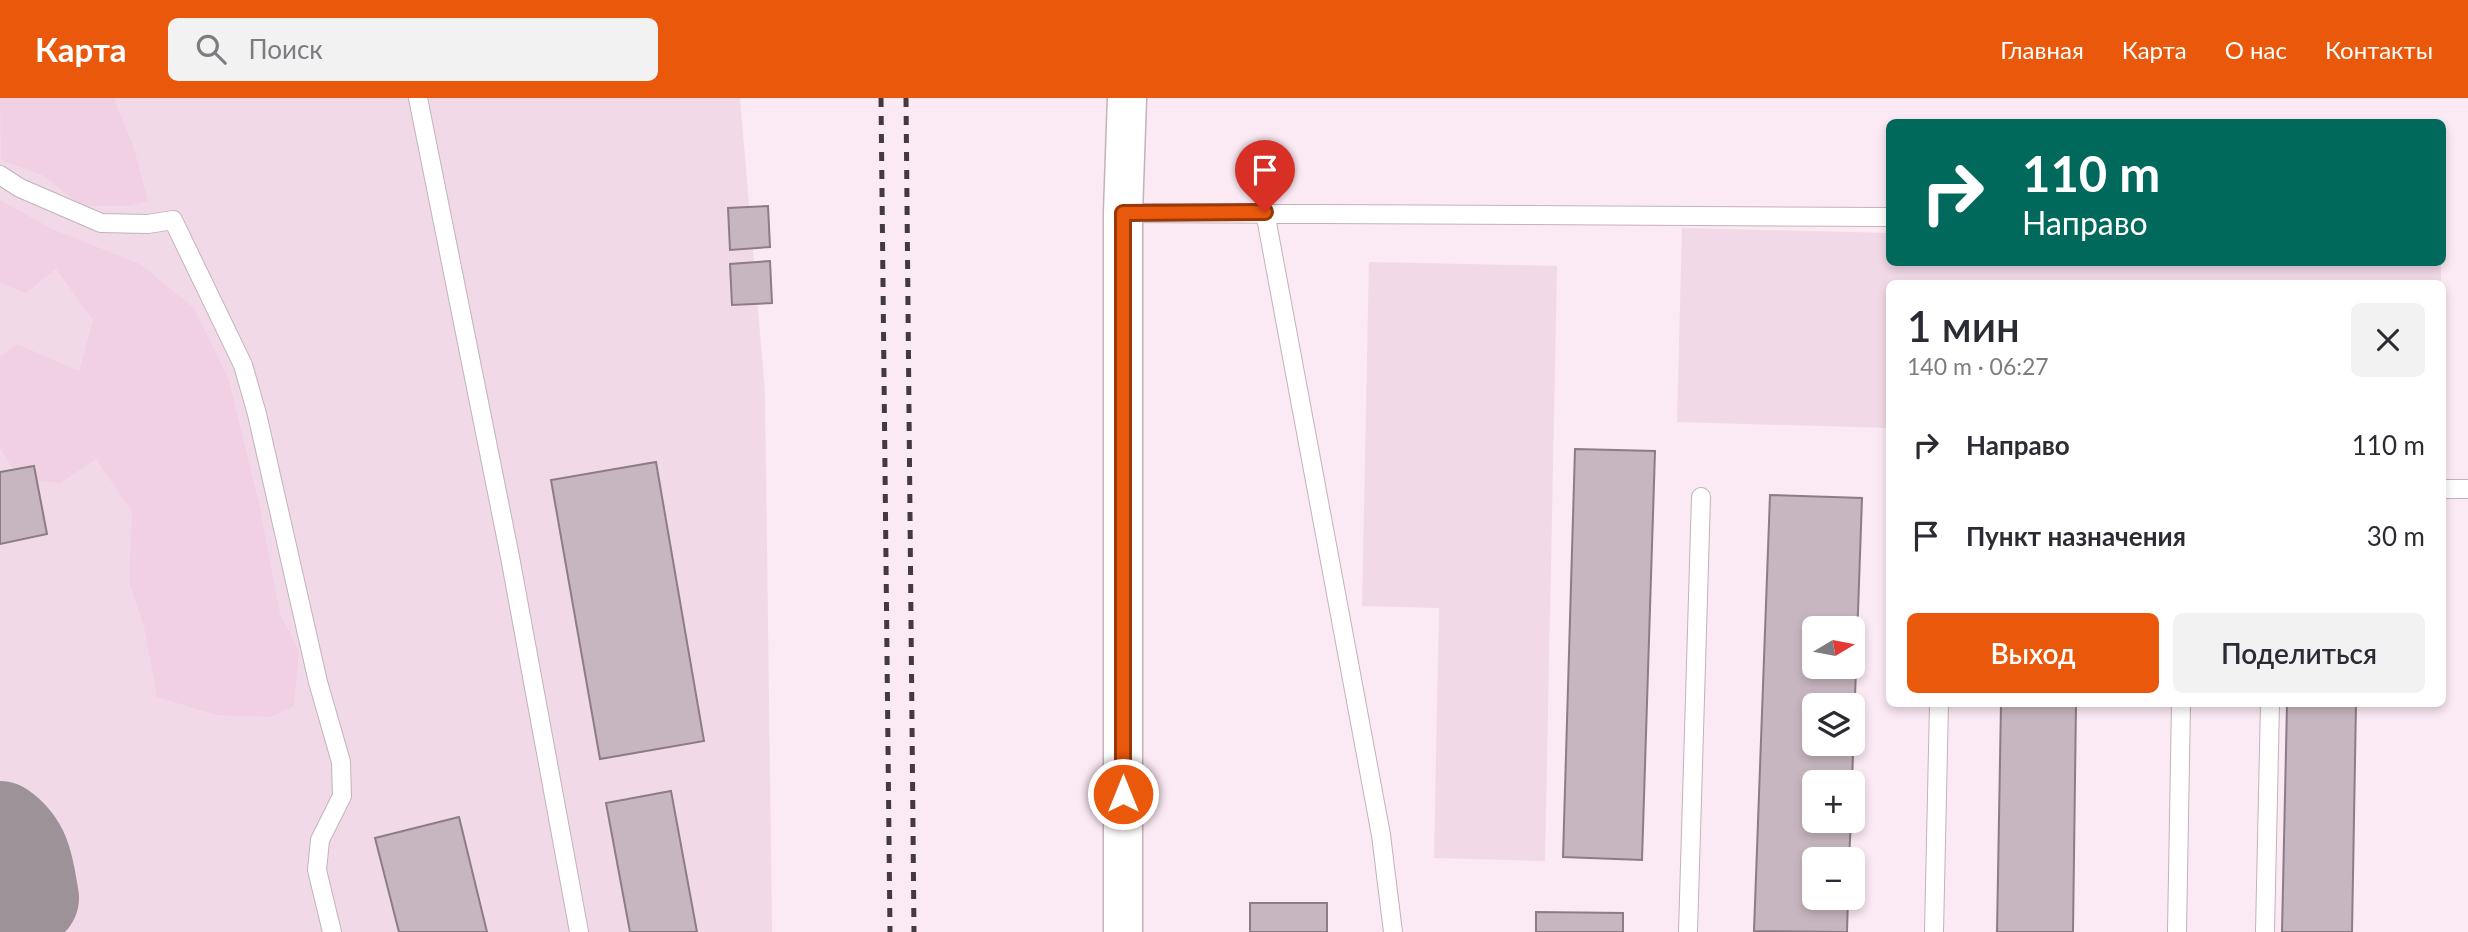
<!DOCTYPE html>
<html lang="ru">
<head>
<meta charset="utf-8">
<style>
	:root { --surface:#fff; --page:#f2f2f3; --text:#2b2b33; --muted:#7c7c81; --accent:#ea580c }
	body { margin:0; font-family:Lato,sans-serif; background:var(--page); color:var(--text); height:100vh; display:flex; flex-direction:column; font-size:26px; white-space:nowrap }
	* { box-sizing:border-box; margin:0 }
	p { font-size:23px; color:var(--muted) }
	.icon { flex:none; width:38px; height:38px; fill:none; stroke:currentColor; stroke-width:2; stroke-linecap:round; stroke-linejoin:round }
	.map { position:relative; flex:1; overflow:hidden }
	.panel { position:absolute; left:1886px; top:182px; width:560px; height:427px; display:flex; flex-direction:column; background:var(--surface); border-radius:10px; box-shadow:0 4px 10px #0003 }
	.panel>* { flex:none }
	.banner { position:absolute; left:1886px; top:21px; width:560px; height:147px; border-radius:10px; box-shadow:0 4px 10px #0003; background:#00695c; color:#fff; overflow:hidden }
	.needle { width:46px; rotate:80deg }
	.fabs { position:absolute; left:1802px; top:518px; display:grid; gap:14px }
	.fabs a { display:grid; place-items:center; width:63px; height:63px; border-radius:10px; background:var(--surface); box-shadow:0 4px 10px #0003; font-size:35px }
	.pin { position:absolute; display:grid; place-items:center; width:60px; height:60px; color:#fff; margin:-72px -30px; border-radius:50% 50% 50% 0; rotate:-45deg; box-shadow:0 0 7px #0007 }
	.pin .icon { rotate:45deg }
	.me { position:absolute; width:77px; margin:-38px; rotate:0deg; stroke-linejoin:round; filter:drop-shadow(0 0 5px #0008) }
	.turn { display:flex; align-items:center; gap:24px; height:147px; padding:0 21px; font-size:32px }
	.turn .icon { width:91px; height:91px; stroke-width:2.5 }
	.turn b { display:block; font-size:49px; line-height:60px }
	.round { display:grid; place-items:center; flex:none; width:74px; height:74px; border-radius:10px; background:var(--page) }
	.head { display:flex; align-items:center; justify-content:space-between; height:119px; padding:0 21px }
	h1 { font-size:42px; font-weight:600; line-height:52px }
	.action { display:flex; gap:14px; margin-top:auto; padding:14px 21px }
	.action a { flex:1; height:80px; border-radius:10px; background:var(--accent); color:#fff; font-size:28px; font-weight:600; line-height:80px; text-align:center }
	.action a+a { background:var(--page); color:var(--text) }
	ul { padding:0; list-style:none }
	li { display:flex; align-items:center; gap:21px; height:91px; padding:0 21px }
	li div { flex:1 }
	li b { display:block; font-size:26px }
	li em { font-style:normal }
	header { display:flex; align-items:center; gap:42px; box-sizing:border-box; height:98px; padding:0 35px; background:var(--accent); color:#fff }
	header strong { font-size:33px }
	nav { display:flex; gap:38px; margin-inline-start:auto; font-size:24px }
	.search { width:490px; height:63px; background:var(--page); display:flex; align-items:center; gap:18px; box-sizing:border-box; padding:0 24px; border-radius:10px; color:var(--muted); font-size:26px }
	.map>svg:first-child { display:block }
	.built { fill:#f2d9e7 }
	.green { fill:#f2d0e3 }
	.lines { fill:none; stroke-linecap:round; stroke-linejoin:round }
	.taxiway { stroke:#9e9299; stroke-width:96 }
	.building { fill:#c7b6bf; stroke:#8c7c85; stroke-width:2; fill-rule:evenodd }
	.lane-casing { stroke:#c3b2bb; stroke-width:20 }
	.secondary-casing { stroke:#c3b2bb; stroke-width:41 }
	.lane { stroke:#fff; stroke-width:18 }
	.secondary { stroke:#fff; stroke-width:38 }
	.rail { stroke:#423a3f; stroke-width:5; stroke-dasharray:9 9; stroke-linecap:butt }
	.route-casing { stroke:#983908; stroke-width:18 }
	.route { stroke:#ea580c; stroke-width:12 }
</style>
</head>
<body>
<header>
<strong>Карта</strong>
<div class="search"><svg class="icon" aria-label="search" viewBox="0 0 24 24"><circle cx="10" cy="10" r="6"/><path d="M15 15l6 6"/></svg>Поиск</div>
<nav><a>Главная</a><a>Карта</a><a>О нас</a><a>Контакты</a></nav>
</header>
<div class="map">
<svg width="2468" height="834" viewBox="0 0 2468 834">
	<rect width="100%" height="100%" fill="#fbe9f3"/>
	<!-- built -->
	<path class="built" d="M0 0H740L765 294 772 834H0Z
		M1682 130 1890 135V164L2441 165V185L1890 186V330L1677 324Z
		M1369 164 1557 168 1545 763 1434 760 1439 510 1362 508Z"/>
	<!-- green -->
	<path class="green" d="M0 0H114L134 50 148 103 128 108H82L42 77 1 62Z
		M0 102 52 131 140 166 194 210 229 282 260 410 280 516 299 553 294 608 270 619 216 617 157 599 144 529 129 484 132 414 96 361 60 385 19 381 0 350V258L17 246 79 273 93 222 56 171 26 195 0 185Z"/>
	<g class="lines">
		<!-- taxiway -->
		<path class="taxiway" d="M0 731C25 748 26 772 31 800"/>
	</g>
	<!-- building -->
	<path class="building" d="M768 108 770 149 730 152 728 110Z
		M770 163 772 205 732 207 730 166Z
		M1575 351 1655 353 1642 762 1563 759Z
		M656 364 704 643 600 661 551 382Z
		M34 368 47 436 0 446V374Z
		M1770 397 1862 400 1852 684H1815V723H1851L1849 761H1815V800H1848L1847 834 1754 833ZM1815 530H1853V569H1815ZM1815 607H1853V646H1815Z
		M2001 606H2076L2073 834H1997Z
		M2287 606H2356L2352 834H2282Z
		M671 693 697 834H630L606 705Z
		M459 719 487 834H399L375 740Z
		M1250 805H1327V834H1250Z
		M1536 814 1623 815V834H1536Z"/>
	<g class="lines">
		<!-- lane casing -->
		<g class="lane-casing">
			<path id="lane" d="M418 0 510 459 579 834
				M0 77 20 90 101 125 148 126 173 122 243 267 257 316 318 584 341 664 342 698 320 742 317 772 332 834
				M1265 114 1381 737 1393 834
				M1123 115 1890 119
				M2443 391H2468
				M1688 834 1701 399
				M1934 834 1939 606
				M2177 834 2181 606
				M2265 834 2270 606"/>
		</g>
		<!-- secondary casing -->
		<g class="secondary-casing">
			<path id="secondary" d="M1123 834V115L1127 0"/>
		</g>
		<!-- lane -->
		<use href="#lane" class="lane"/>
		<!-- secondary -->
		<use href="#secondary" class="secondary"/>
		<!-- rail -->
		<path class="rail" d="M881 0 890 834
			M906 0 914 834"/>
	</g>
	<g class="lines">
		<!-- route casing -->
		<g class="route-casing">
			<path id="route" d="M1123 696V115L1265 114"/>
		</g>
		<!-- route -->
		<use href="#route" class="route"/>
	</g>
</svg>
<div class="fabs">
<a><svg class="needle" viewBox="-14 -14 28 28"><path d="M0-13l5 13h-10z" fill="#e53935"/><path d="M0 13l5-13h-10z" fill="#7c7c81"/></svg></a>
<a><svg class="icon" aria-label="layers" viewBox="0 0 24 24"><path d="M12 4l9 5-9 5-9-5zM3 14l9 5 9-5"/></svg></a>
<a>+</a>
<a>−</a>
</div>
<div class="pin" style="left:1265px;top:114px;background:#d93025"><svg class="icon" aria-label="arrive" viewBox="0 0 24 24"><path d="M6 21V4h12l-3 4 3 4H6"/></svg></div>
<svg class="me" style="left:1123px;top:696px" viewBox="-20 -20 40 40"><circle r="17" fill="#ea580c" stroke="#fff" stroke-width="3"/><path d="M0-11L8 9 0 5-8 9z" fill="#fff"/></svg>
<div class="banner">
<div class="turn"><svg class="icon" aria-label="right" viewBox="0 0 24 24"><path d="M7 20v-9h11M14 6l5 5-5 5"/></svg><div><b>110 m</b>Направо</div></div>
</div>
<section class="panel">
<div class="head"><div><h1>1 мин</h1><p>140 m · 06:27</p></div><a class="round"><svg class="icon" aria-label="close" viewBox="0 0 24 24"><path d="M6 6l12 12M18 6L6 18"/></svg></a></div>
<ul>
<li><svg class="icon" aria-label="right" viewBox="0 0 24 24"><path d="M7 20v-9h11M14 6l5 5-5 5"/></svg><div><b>Направо</b></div><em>110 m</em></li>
<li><svg class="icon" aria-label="arrive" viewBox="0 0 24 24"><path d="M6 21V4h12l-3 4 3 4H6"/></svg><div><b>Пункт назначения</b></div><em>30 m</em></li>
</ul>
<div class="action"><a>Выход</a><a>Поделиться</a></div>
</section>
</div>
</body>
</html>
